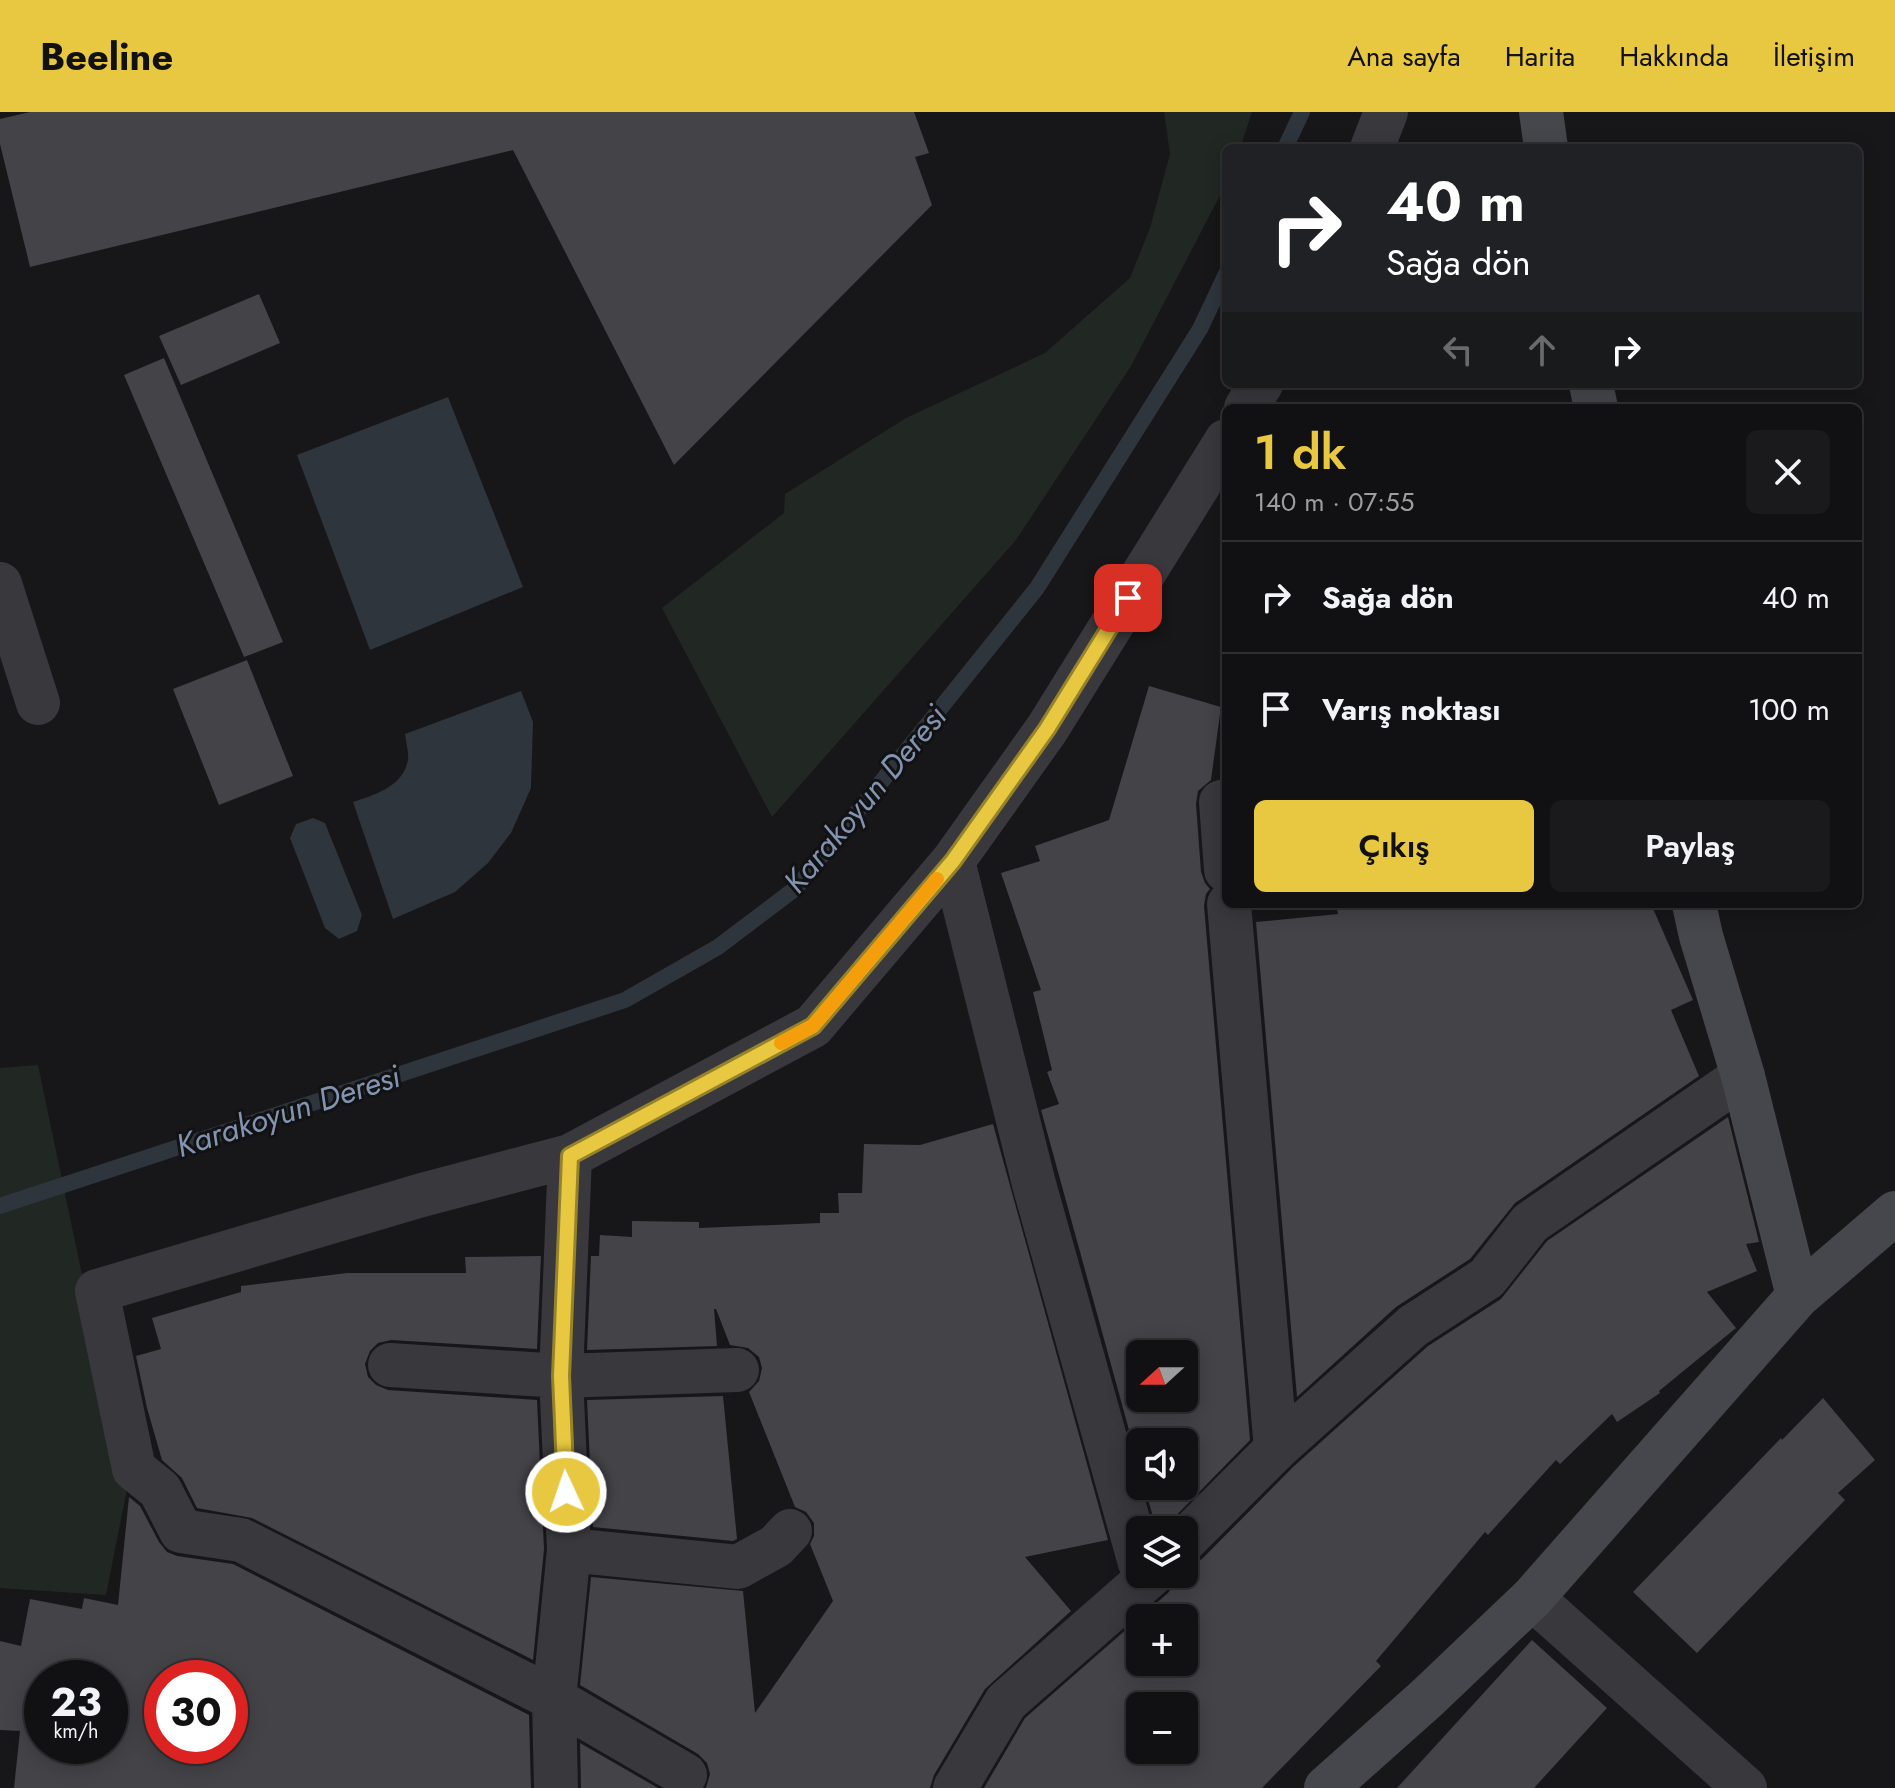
<!DOCTYPE html>
<html lang="tr">
<head>
<meta charset="utf-8">
<style>
	:root { --surface:#111012; --page:#1a191b; --text:#f1f3f6; --muted:#9c9d9f; --line:#303032; --accent:#e7c840 }
	body { margin:0; font-family:Jost,sans-serif; background:var(--page); color:var(--text); height:100vh; display:flex; flex-direction:column; font-size:30px; white-space:nowrap }
	* { box-sizing:border-box; margin:0 }
	p { font-size:26px; color:var(--muted) }
	.icon { flex:none; width:44px; height:44px; fill:none; stroke:currentColor; stroke-width:2; stroke-linecap:round; stroke-linejoin:round }
	.map { position:relative; flex:1; overflow:hidden }
	.side { position:absolute; left:1222px; top:292px; width:640px; height:504px; display:flex; flex-direction:column; background:var(--surface); border-radius:12px; box-shadow:0 4px 20px #0003,0 0 0 2px var(--line) }
	.side>* { flex:none }
	.hud { position:absolute; left:1222px; top:32px; width:640px; height:244px; border-radius:12px; box-shadow:0 4px 20px #0003,0 0 0 2px var(--line); background:#202124; color:#fff; overflow:hidden }
	.needle { width:52px; rotate:249deg }
	.tools { position:absolute; left:1126px; top:1228px; display:grid; gap:16px }
	.tools a { display:grid; place-items:center; width:72px; height:72px; border-radius:12px; background:var(--surface); box-shadow:0 4px 20px #0003,0 0 0 2px var(--line); font-size:40px }
	.speed { position:absolute; left:24px; top:1548px; display:flex; gap:16px; font-size:40px; font-weight:700; text-align:center }
	.speed>* { display:grid; place-content:center; width:104px; height:104px; border-radius:50%; background:var(--surface); box-shadow:0 4px 20px #0003,0 0 0 2px var(--line); line-height:1 }
	.speed small { font-size:20px; font-weight:400 }
	.speed .limit { border:12px solid #d22; background:#fff; color:#111 }
	.pin { position:absolute; display:grid; place-items:center; width:68px; height:68px; color:#fff; margin:-34px; border-radius:16px; box-shadow:0 4px 12px #0006 }
	.me { position:absolute; width:88px; margin:-44px; rotate:357deg; stroke-linejoin:round; filter:drop-shadow(0 0 6px #0008) }
	.turn { display:flex; align-items:center; gap:28px; height:168px; padding:0 32px; font-size:36px }
	.turn .icon { width:104px; height:104px; stroke-width:2.5 }
	.turn b { display:block; font-size:56px; line-height:68px }
	.lanes { display:flex; align-items:center; height:76px; padding:0 32px; background:#0003; justify-content:center; gap:40px; direction:ltr }
	.lanes .off { opacity:.35 }
	.round { display:grid; place-items:center; flex:none; width:84px; height:84px; border-radius:12px; background:var(--page) }
	.overview { display:flex; align-items:center; justify-content:space-between; height:136px; padding:0 32px }
	h1 { font-size:48px; font-weight:600; line-height:60px; color:var(--accent) }
	.action { display:flex; gap:16px; margin-top:auto; padding:16px 32px }
	.action a { flex:1; height:92px; border-radius:12px; background:var(--accent); color:#111; font-size:32px; font-weight:600; line-height:92px; text-align:center }
	.action a+a { background:var(--page); color:var(--text) }
	ul { padding:0; list-style:none }
	li { display:flex; align-items:center; gap:24px; height:112px; padding:0 32px; border-top:2px solid var(--line) }
	li div { flex:1 }
	li b { display:block; font-size:30px }
	li em { font-style:normal }
	header { display:flex; align-items:center; gap:48px; box-sizing:border-box; height:112px; padding:0 40px; background:var(--accent); color:#111 }
	header strong { font-size:38px }
	nav { display:flex; gap:44px; margin-inline-start:auto; font-size:28px }
	.map>svg:first-child { display:block }
	.green { fill:#212823 }
	.water { fill:#2f353d }
	.lines { fill:none; stroke-linecap:round; stroke-linejoin:round }
	.stream { stroke:#2f353d; stroke-width:16 }
	.building { fill:#434348; fill-rule:evenodd }
	.street { stroke:#38383d; stroke-width:44 }
	.secondary { stroke:#46464d; stroke-width:44 }
	.route-casing { stroke:#96822a; stroke-width:20 }
	.route { stroke:#e7c840; stroke-width:14 }
	.slow { stroke:#f59e0b; stroke-width:14 }
	.labels { text-anchor:middle; stroke-width:6; stroke-linejoin:round; paint-order:stroke }
	.water-label { font-size:32px; font-style:italic; fill:#8294b0; stroke:#121113 }
</style>
</head>
<body>
<header>
<strong>Beeline</strong>
<nav><a>Ana sayfa</a><a>Harita</a><a>Hakkında</a><a>İletişim</a></nav>
</header>
<div class="map">
<svg width="1895" height="1676" viewBox="0 0 1895 1676">
	<rect width="100%" height="100%" fill="#171618"/>
	<!-- green -->
	<path class="green" d="M1164 0H1252L1240 36H1226V72L1131 254 1016 428 772 705 662 496 784 401 785 382 906 306 1045 241 1130 166 1150 116 1170 42Z
		M38 953 127 1377 106 1483 0 1476V956Z"/>
	<!-- water -->
	<path class="water" d="M448 285 523 475 370 538 297 343Z
		M521 579 533 610 531 676 511 721 488 751 455 780 393 807 353 690C374 683 403 675 408 648 409 641 406 630 405 622Z
		M313 706 325 711 362 803 357 819 339 827 325 816 290 726 296 712Z"/>
	<g class="lines">
		<!-- stream -->
		<path class="stream" d="M1285 36 1302 0
			M0 1094 625 888 718 835 796 776 1037 476 1200 217 1226 162"/>
	</g>
	<!-- building -->
	<path class="building" d="M30 0H914L929 41 915 45 932 93 674 353 513 38 30 155 0 32V7Z
		M259 182 280 231 181 273 159 224Z
		M164 246 283 530 244 545 124 263Z
		M247 548 293 664 219 693 173 577Z
		M1149 574 1221 595 1211 668 1198 679 1196 692 1201 760 1205 771 1210 777 1206 782 1204 794 1250 1328 1163 1417 1159 1418H1157L1144 1374H1184V1330H1140V1358L1041 998 1059 992 1047 960 1052 958 1033 880 1041 878 1001 761 1040 749 1035 734 1109 708ZM1140 1242H1184V1286H1140Z
		M1336 792H1651L1693 888 1671 898 1699 964 1515 1091 1470 1147 1396 1195 1297 1285 1256 810 1338 802Z
		M1728 1005 1759 1130 1746 1132 1757 1159 1707 1180 1736 1216 1659 1279 1660 1281 1617 1310 1612 1302 1560 1352 1556 1348 1488 1423 1485 1420 1376 1549 1381 1554 1262 1676H984L1025 1606 1168 1481 1175 1471 1176 1462H1184V1453H1191L1202 1447 1293 1355 1428 1234 1501 1187 1547 1129ZM1140 1506H1184V1550H1140ZM1140 1594H1184V1638H1140Z
		M993 1012 1108 1428 1025 1445 1071 1499 985 1577 934 1663 930 1676H706L710 1662 707 1651 698 1642 580 1573 591 1465 743 1479 755 1601 833 1489 810 1432 814 1424V1411L806 1400 795 1395 749 1280 759 1269 762 1256 759 1245 748 1236 730 1233 716 1197H714L717 1234 587 1238 591 1144H599L600 1123 632 1125V1109L699 1110V1116L820 1111V1101H839L838 1081H862L864 1032 920 1033Z
		M541 1144 537 1237 391 1228 378 1231 370 1239 365 1252 368 1265 376 1273 388 1278 537 1288 544 1437 533 1548 252 1406 197 1396 182 1366 162 1348 147 1296 136 1244 161 1237 152 1206 241 1180V1174L347 1161H466L465 1145Z
		M723 1284 737 1427 733 1429 593 1415 587 1288Z
		M1823 1286 1875 1348 1838 1381 1845 1388 1697 1541 1633 1480 1781 1326 1782 1328Z
		M129 1385 140 1394 159 1430 167 1440 177 1444 233 1452 529 1603 531 1676H14L20 1619 0 1618V1529L21 1534 30 1487 82 1497 84 1486 118 1493ZM42 1566H110V1634H42ZM162 1566H230V1634H162Z
		M1532 1528 1607 1596 1534 1676H1397Z
		M580 1631 658 1676H581Z"/>
	<g class="lines">
		<!-- street -->
		<path class="street" d="M1372 36 1386 0
			M1246 296 1261 272
			M0 472 38 591
			M1226 689 1221 690 1226 758
			M953 749 1034 1072 1140 1451
			M1229 792 1276 1337
			M390 1253 561 1264 737 1258
			M1184 1429 1276 1337 1413 1214 1487 1166 1530 1111 1743 964
			M569 1438 738 1455 776 1434 790 1419
			M1532 1486 1745 1676
			M685 1663 554 1587 241 1428 181 1419 160 1378 134 1357 97 1179 422 1083 570 1044 813 914 953 749 1047 617 1226 329
			M556 1676 554 1587 569 1438 561 1264 570 1044
			M955 1676 1006 1590 1152 1462"/>
		<!-- secondary -->
		<path class="secondary" d="M1541 0 1546 36
			M1591 272 1596 296
			M1798 1184 1895 1101
			M1326 1676 1427 1586 1532 1486 1798 1184 1743 964 1701 824 1694 792"/>
	</g>
	<g class="lines">
		<!-- route casing -->
		<g class="route-casing">
			<path id="route" d="M566 1380 561 1264 570 1044 813 914 953 749 1047 617 1128 486"/>
		</g>
		<!-- route -->
		<use href="#route" class="route"/>
		<!-- slow -->
		<path class="slow" d="M781 931 813 914 937 767"/>
	</g>
	<g class="labels">
		<!-- water labels -->
		<g class="water-label">
			<text transform="translate(865 687) rotate(-50)" y="11">Karakoyun Deresi</text>
			<text transform="translate(288 999) rotate(-18)" y="11">Karakoyun Deresi</text>
		</g>
	</g>
</svg>
<div class="tools">
<a><svg class="needle" viewBox="-14 -14 28 28"><path d="M0-13l5 13h-10z" fill="#e53935"/><path d="M0 13l5-13h-10z" fill="#9c9d9f"/></svg></a>
<a><svg class="icon" aria-label="sound" viewBox="0 0 24 24"><path d="M4 9h4l5-4v14l-5-4H4zM17 9q2 3 0 6"/></svg></a>
<a><svg class="icon" aria-label="layers" viewBox="0 0 24 24"><path d="M12 4l9 5-9 5-9-5zM3 14l9 5 9-5"/></svg></a>
<a>+</a>
<a>−</a>
</div>
<div class="speed"><div>23<small>km/h</small></div><div class="limit">30</div></div>
<div class="pin" style="left:1128px;top:486px;background:#d93025"><svg class="icon" aria-label="arrive" viewBox="0 0 24 24"><path d="M6 21V4h12l-3 4 3 4H6"/></svg></div>
<svg class="me" style="left:566px;top:1380px" viewBox="-20 -20 40 40"><circle r="17" fill="#e7c840" stroke="#fff" stroke-width="3"/><path d="M0-11L8 9 0 5-8 9z" fill="#fff"/></svg>
<div class="hud">
<div class="turn"><svg class="icon" aria-label="right" viewBox="0 0 24 24"><path d="M7 20v-9h11M14 6l5 5-5 5"/></svg><div><b>40 m</b>Sağa dön</div></div>
<div class="lanes"><svg class="icon off" aria-label="left" viewBox="0 0 24 24"><path d="M17 20v-9H6M10 6l-5 5 5 5"/></svg><svg class="icon off" aria-label="ahead" viewBox="0 0 24 24"><path d="M12 20V5M6 11l6-6 6 6"/></svg><svg class="icon" aria-label="right" viewBox="0 0 24 24"><path d="M7 20v-9h11M14 6l5 5-5 5"/></svg></div>
</div>
<section class="side">
<div class="overview"><div><h1>1 dk</h1><p>140 m · 07:55</p></div><a class="round"><svg class="icon" aria-label="close" viewBox="0 0 24 24"><path d="M6 6l12 12M18 6L6 18"/></svg></a></div>
<ul>
<li><svg class="icon" aria-label="right" viewBox="0 0 24 24"><path d="M7 20v-9h11M14 6l5 5-5 5"/></svg><div><b>Sağa dön</b></div><em>40 m</em></li>
<li><svg class="icon" aria-label="arrive" viewBox="0 0 24 24"><path d="M6 21V4h12l-3 4 3 4H6"/></svg><div><b>Varış noktası</b></div><em>100 m</em></li>
</ul>
<div class="action"><a>Çıkış</a><a>Paylaş</a></div>
</section>
</div>
</body>
</html>
